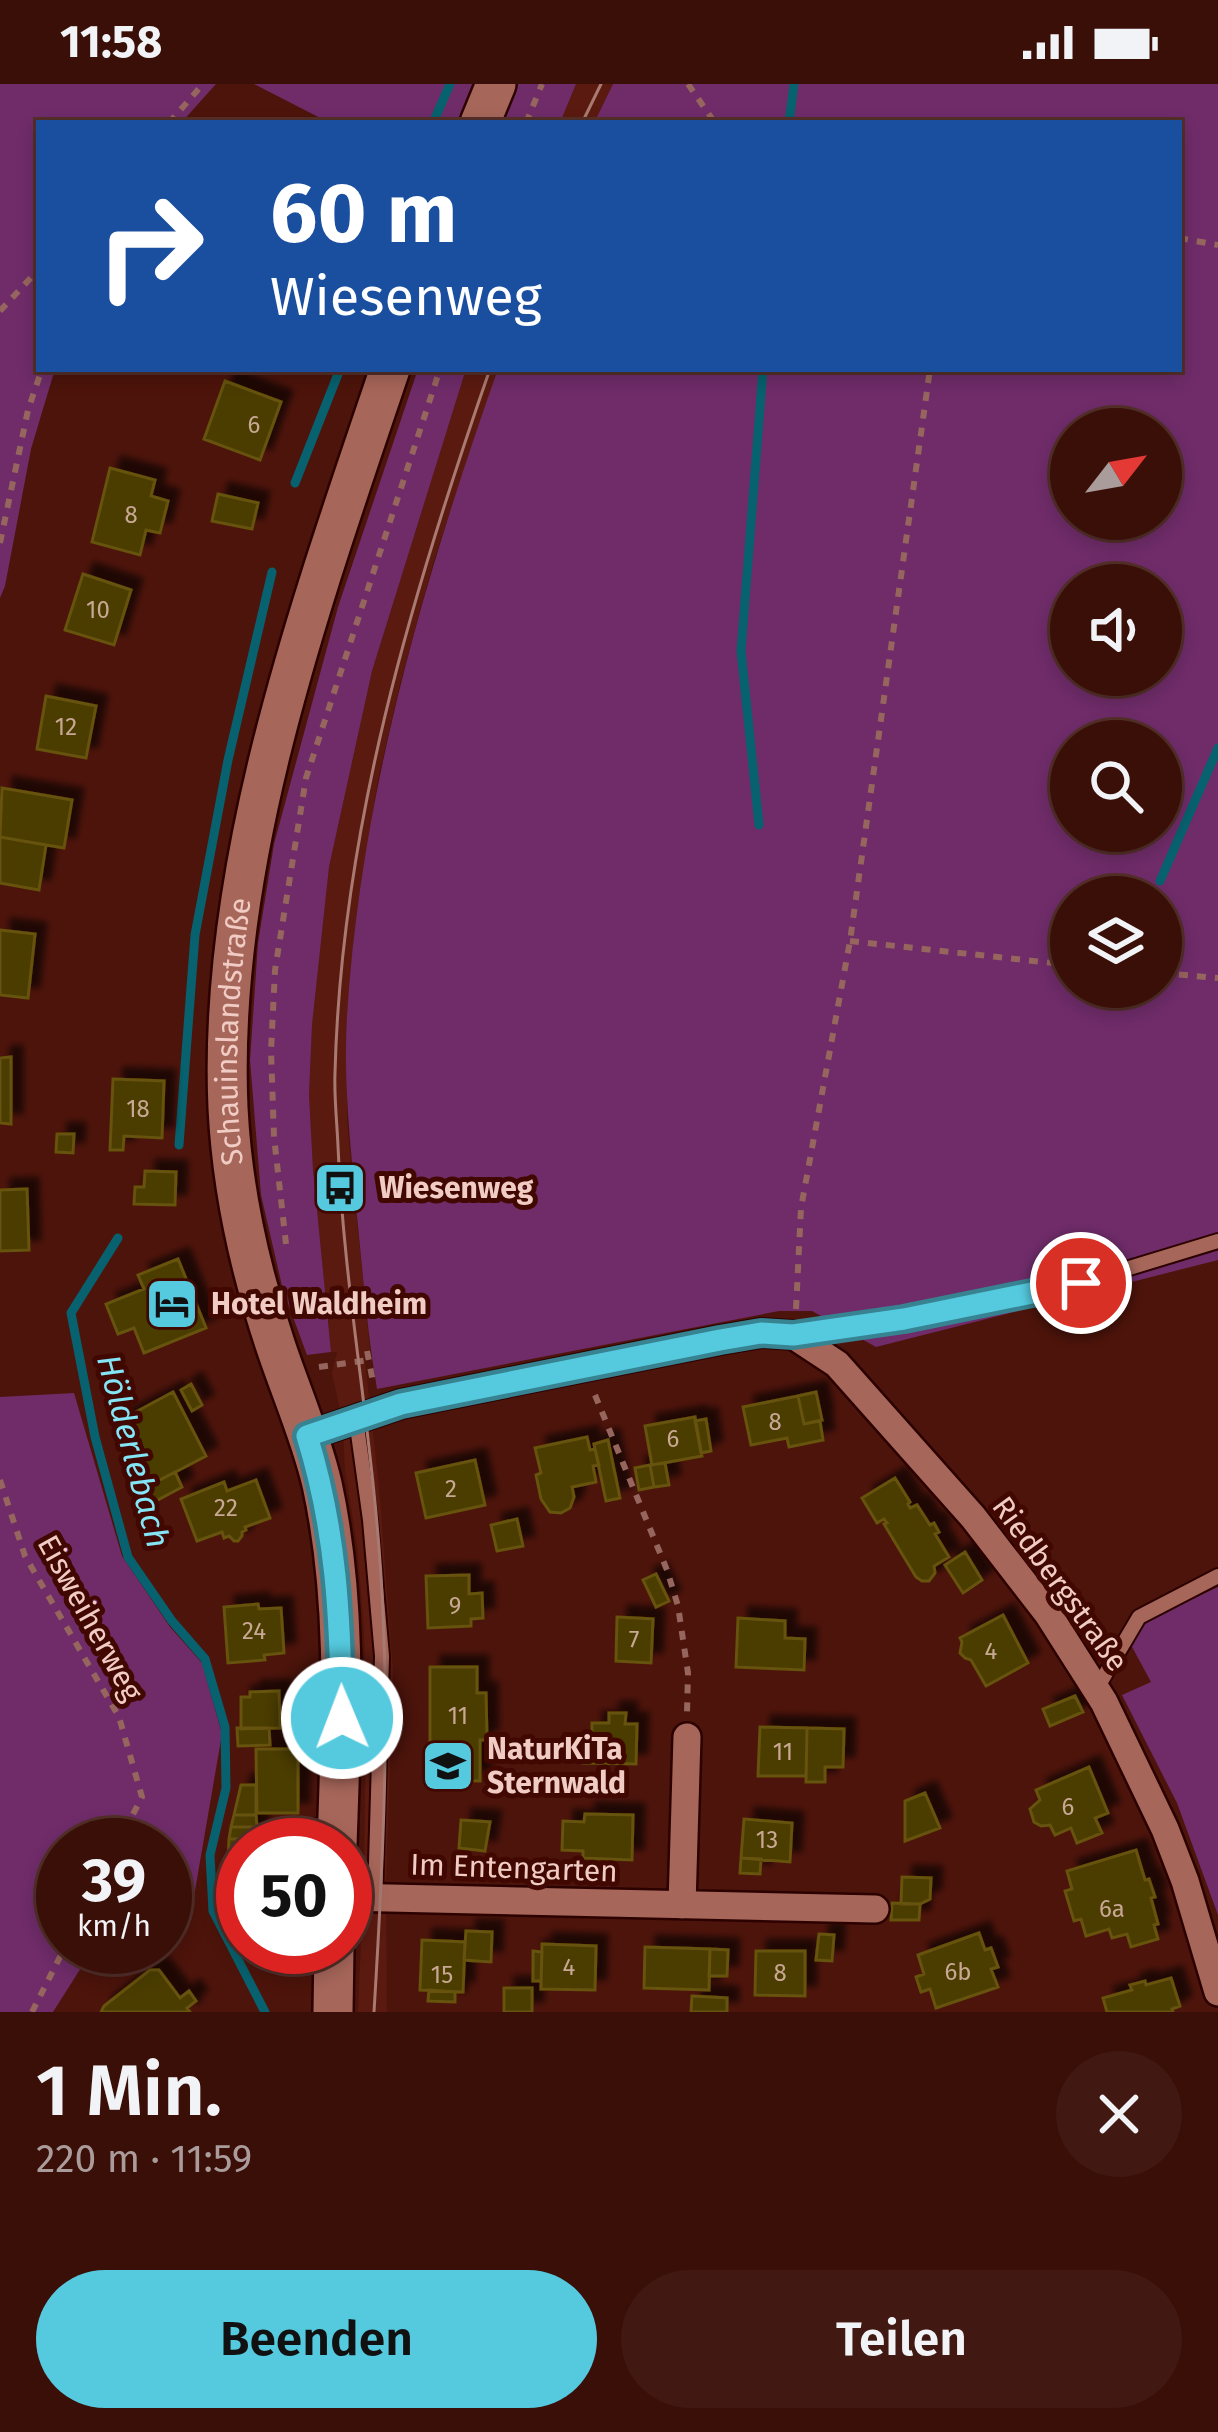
<!DOCTYPE html>
<html lang="de">
<head>
<meta charset="utf-8">
<style>
	:root { --surface:#3a0f08; --page:#411812; --text:#f1f3f6; --muted:#ab9c9c; --line:#542f29; --accent:#55cadf }
	body { margin:0; font-family:"Fira Sans",sans-serif; background:var(--page); color:var(--text); height:100vh; display:flex; flex-direction:column; font-size:45px; white-space:nowrap }
	* { box-sizing:border-box; margin:0 }
	p { font-size:39px; color:var(--muted) }
	.icon { flex:none; width:66px; height:66px; fill:none; stroke:currentColor; stroke-width:2; stroke-linecap:round; stroke-linejoin:round }
	.map { position:relative; height:1928px; overflow:hidden }
	.drawer { display:flex; flex-direction:column; background:var(--surface); flex:1 }
	.drawer>* { flex:none }
	.guide { position:absolute; left:36px; top:36px; width:1146px; height:252px; border-radius:0px; box-shadow:0 6px 18px #0003,0 0 0 3px var(--line); background:#1a4fa0; color:#fff; overflow:hidden }
	.needle { width:78px; rotate:59deg }
	.buttons { position:absolute; left:1050px; top:324px; display:grid; gap:24px }
	.buttons a { display:grid; place-items:center; width:132px; height:132px; border-radius:50%; background:var(--surface); box-shadow:0 6px 18px #0003,0 0 0 3px var(--line); font-size:60px }
	.speed { position:absolute; left:36px; top:1734px; display:flex; gap:24px; font-size:60px; font-weight:700; text-align:center }
	.speed>* { display:grid; place-content:center; width:156px; height:156px; border-radius:50%; background:var(--surface); box-shadow:0 6px 18px #0003,0 0 0 3px var(--line); line-height:1 }
	.speed small { font-size:30px; font-weight:400 }
	.speed .limit { border:18px solid #d22; background:#fff; color:#111 }
	.pin { position:absolute; display:grid; place-items:center; width:102px; height:102px; color:#fff; margin:-51px; border:6px solid #fff; border-radius:50%; box-shadow:0 3px 12px #0007 }
	.me { position:absolute; width:132px; margin:-66px; rotate:359deg; stroke-linejoin:round; filter:drop-shadow(0 0 9px #0008) }
	.turn { display:flex; align-items:center; gap:42px; height:252px; padding:0 36px; font-size:54px }
	.turn .icon { width:156px; height:156px; stroke-width:2.5 }
	.turn b { display:block; font-size:84px; line-height:102px }
	.round { display:grid; place-items:center; flex:none; width:126px; height:126px; border-radius:63px; background:var(--page) }
	.headline { display:flex; align-items:center; justify-content:space-between; height:204px; padding:0 36px }
	h1 { font-size:72px; font-weight:600; line-height:90px }
	.button { display:flex; gap:24px; margin-top:auto; padding:24px 36px }
	.button a { flex:1; height:138px; border-radius:72px; background:var(--accent); color:#111; font-size:48px; font-weight:600; line-height:138px; text-align:center }
	.button a+a { background:var(--page); color:var(--text) }
	.status { display:flex; justify-content:space-between; align-items:center; height:84px; padding:0 60px; background:var(--surface); direction:ltr }
	.status svg { height:33px; fill:currentColor }
	.map>svg:first-child { display:block }
	.built { fill:#5b1a10 }
	.green { fill:#6f2c69; fill-rule:evenodd }
	.lines { fill:none; stroke-linecap:round; stroke-linejoin:round }
	.stream { stroke:#07616e; stroke-width:9 }
	.building { fill:#4b3c06; stroke:#665209; stroke-width:3; filter:url(#shadow) }
	.lane-casing { stroke:#2b0200; stroke-width:18 }
	.street-casing { stroke:#2b0200; stroke-width:32 }
	.secondary-casing { stroke:#2b0200; stroke-width:44 }
	.path { stroke:#96655d; stroke-width:6; stroke-dasharray:9 9; stroke-linecap:butt }
	.lane { stroke:#a7665a; stroke-width:14 }
	.street { stroke:#a7665a; stroke-width:27 }
	.secondary { stroke:#a7665a; stroke-width:39 }
	.tram { stroke:#a87a71; stroke-width:3 }
	.route-casing { stroke:#378391; stroke-width:30 }
	.route { stroke:#55cadf; stroke-width:21 }
	.labels { text-anchor:middle; stroke-width:10; stroke-linejoin:round; paint-order:stroke }
	.number-label { font-size:24px; fill:#c8a894 }
	.street-label { font-size:30px; fill:#f1ccc4; stroke:#410802 }
	.poi-label { font-size:30px; font-weight:bold; fill:#f1ccc4; stroke:#410802; text-anchor:start }
	.water-label { font-size:33px; font-style:italic; fill:#84e5f7; stroke:#410802 }
</style>
</head>
<body>
<div class="status"><b>11:58</b><svg viewBox="0 0 49 12"><path d="M0 12V9h3v3zM5 12V6h3v6zM10 12V3h3v9zM15 12V0h3v12zM26 1h20v11H26zM47 4h2v5h-2z"/></svg></div>
<div class="map">
<svg width="1218" height="1928" viewBox="0 0 1218 1928">
	<defs>
		<filter id="shadow"><feDropShadow dx="11" dy="-11" stdDeviation="3" flood-color="#0009"/></filter>
	</defs>
	<rect width="100%" height="100%" fill="#4d140b"/>
	<!-- built -->
	<path class="built" d="M576 0H613L594 39H560Z
		M466 285H498L434 476 401 596 378 695 355 844 347 933V1038L370 1266 364 1268 379 1404 393 1586 386 1798 387 1928H358L364 1785 366 1641 364 1545 357 1460 345 1387 343 1340 332 1289 337 1268H331L313 1085 309 1011 312 941 329 783 372 587Z"/>
	<!-- green -->
	<path class="green" d="M0 0H216L181 39H39V285H55L31 365 5 502 0 514Z
		M254 0H576L560 39H330Z
		M613 0H1218V1176L876 1263 812 1227H779L377 1305C367 1248 363 1190 357 1132 351 1065 343 1000 347 932 361 709 424 495 498 285H1179V39H594ZM1071 345H1161V435H1071ZM1071 501H1161V591H1071ZM1071 657H1161V747H1071ZM1071 813H1161V903H1071Z
		M418 285H466L372 587 329 783 312 941 309 1011 313 1085 331 1268 307 1271 283 1206 261 1111 250 976 258 859 274 760 338 523Z
		M74 1309 122 1472 170 1543 202 1579 222 1650 192 1824 165 1837V1761H63V1863H112L86 1876 53 1928H0V1313Z
		M1218 1503V1831L1177 1719 1122 1611 1151 1598 1131 1561 1144 1537Z"/>
	<g class="lines">
		<!-- stream -->
		<path class="stream" d="M433 39 450 0
			M789 39 794 0
			M295 399 340 285
			M759 741 741 567 763 285
			M1160 797 1218 664
			M179 1061 195 851 228 676 272 488
			M118 1154 71 1229 95 1353 128 1473 172 1537 205 1575 225 1643 226 1704 210 1771 213 1827 265 1928"/>
	</g>
	<!-- building -->
	<path class="building" d="M225 297 281 318 260 376 204 355Z
		M110 384 155 396 151 412 168 417 160 449 146 446 140 471 92 458Z
		M218 410 258 419 252 445 212 437Z
		M83 490 131 506 114 561 65 546Z
		M46 612 96 622 86 674 37 665Z
		M2 704 72 716 64 764 0 753Z
		M0 753 46 761 39 806 0 799Z
		M0 846 35 850 28 914 0 911Z
		M11 973V1040L0 1039V974Z
		M113 995 164 997 162 1054 124 1052 123 1066H110Z
		M57 1050H74L73 1069 56 1068Z
		M145 1087 176 1088 175 1121 134 1120 135 1103H144Z
		M27 1105 29 1166 0 1167V1106Z
		M178 1175 206 1244 144 1269 134 1244 118 1250 106 1220 144 1205 138 1191Z
		M191 1300 202 1321 192 1327 181 1306Z
		M173 1308 206 1372 152 1400 119 1337Z
		M816 1308 822 1336 804 1340 798 1312Z
		M798 1312 804 1340 820 1337 823 1356 789 1363 787 1354 751 1361 743 1323Z
		M695 1333 702 1372 652 1381 645 1342Z
		M706 1335 711 1367 701 1369 695 1337Z
		M587 1353 590 1366 595 1365 599 1381 593 1382 596 1398 572 1403 574 1413 570 1424 561 1429 550 1428 541 1415 536 1391 541 1389 535 1364Z
		M608 1356 620 1414 606 1417 594 1360Z
		M475 1376 485 1421 426 1434 416 1389Z
		M665 1379 669 1401 654 1403 650 1381Z
		M650 1381 654 1403 639 1406 635 1384Z
		M175 1388 182 1403 152 1419 144 1404Z
		M895 1394 910 1418 908 1420 910 1424 917 1421 930 1441 934 1439 939 1448 935 1450 949 1473 934 1482 935 1489 929 1497H922L916 1493 884 1440 887 1439 884 1435 877 1439 862 1414Z
		M256 1396 270 1434 245 1443 246 1446 242 1448V1452L238 1457H234L229 1452 224 1454 222 1448 197 1457 181 1415 224 1398 227 1407Z
		M517 1435 523 1462 497 1467 491 1441Z
		M965 1468 982 1496 963 1509 945 1481Z
		M656 1490 669 1517 656 1523 643 1496Z
		M469 1491V1510L482 1509 483 1534 471 1535V1542L428 1544 426 1492Z
		M258 1520 259 1525 281 1524 284 1569 264 1571 265 1576 228 1579 224 1523Z
		M1003 1531 1028 1579 986 1602 971 1576 965 1574 960 1569 962 1558 960 1554Z
		M617 1533 653 1535 651 1579 616 1577Z
		M738 1534 785 1537V1554L805 1555 804 1586 736 1583Z
		M430 1583H477V1609H486L487 1656H480V1697L430 1696Z
		M279 1607 280 1644 241 1645V1613H250V1608Z
		M1075 1612 1083 1628 1050 1642 1043 1625Z
		M609 1629H626L625 1640H637L636 1680 583 1679 584 1661H592V1639H609Z
		M760 1643 807 1644 806 1692H758Z
		M237 1644H269L270 1661 238 1662Z
		M807 1644 844 1645 843 1683H825V1698H806Z
		M256 1665H298V1729H257Z
		M1089 1683 1108 1729 1095 1734 1102 1749 1077 1759 1071 1744 1055 1751 1050 1741 1041 1742 1034 1738 1030 1725 1040 1716 1036 1706Z
		M241 1701H256V1731H234Z
		M925 1709 940 1744 905 1757V1717Z
		M585 1730 633 1731 632 1776 583 1774V1767L562 1766 563 1737 584 1738Z
		M234 1731H256L257 1743H231Z
		M744 1735 792 1739 790 1778 741 1774Z
		M461 1736 490 1738 485 1767 459 1764Z
		M231 1743H257V1755H229Z
		M229 1755H257V1761H243V1819H226Z
		M257 1755 314 1756V1761H257Z
		M1136 1766 1145 1796 1149 1795 1155 1813 1151 1814 1158 1840 1154 1841 1158 1855 1131 1863 1127 1850 1112 1854 1109 1845 1086 1852 1081 1835 1074 1837 1065 1807 1072 1805 1067 1787Z
		M741 1774 761 1775 760 1790 740 1789Z
		M902 1793 931 1794 930 1815 920 1820H901Z
		M226 1819H243V1863Z
		M892 1819 920 1820 919 1836H891Z
		M466 1847 492 1848 491 1878 464 1876Z
		M979 1849 985 1866 991 1864 998 1883 991 1885 998 1903 936 1924 930 1905 921 1908 916 1893 924 1890 918 1871Z
		M819 1850 834 1851 832 1877 816 1876Z
		M422 1856 465 1858 463 1908 420 1906Z
		M542 1860 596 1862 595 1906 541 1905Z
		M645 1863 710 1865 709 1906 644 1904Z
		M710 1865 728 1866 727 1892H709Z
		M533 1867 542 1868 541 1897H533Z
		M756 1867H805V1912L755 1911Z
		M150 1886H159L180 1914 189 1907 196 1917 187 1924 190 1928H101L104 1922Z
		M1171 1894 1180 1922 1172 1925 1173 1928H1107L1103 1914 1132 1906 1130 1901 1145 1897 1146 1901Z
		M504 1904H532V1928H504Z
		M429 1906 455 1908V1918L428 1917Z
		M692 1912 727 1914V1928H691Z"/>
	<g class="lines">
		<!-- lane casing -->
		<g class="lane-casing">
			<path id="lane" d="M798 1251 905 1235 1080 1199 1218 1157
				M356 1335 370 1436 382 1572 375 1813
				M1096 1606 1139 1533 1218 1492
				M295 1761 297 1747 301 1743 333 1741
				M294 1863 300 1871 328 1874"/>
		</g>
		<!-- street casing -->
		<g class="street-casing">
			<path id="street" d="M307 1352 401 1320 720 1256 761 1249 793 1251 837 1280 973 1433 1048 1530 1104 1618 1165 1745 1185 1797 1218 1908
				M345 1813 875 1825
				M682 1821 687 1653"/>
		</g>
		<!-- secondary casing -->
		<g class="secondary-casing">
			<g id="secondary">
				<path d="M480 39 496 0"/>
				<path id="s1" d="M337 1761C341 1640 348 1519 322 1400 311 1353 291 1308 276 1263 250 1186 232 1105 228 1024 217 777 312 516 390 285"/>
				<path d="M333 1928 334 1863"/>
			</g>
		</g>
		<!-- path -->
		<path class="path" d="M688 0 715 39
			M169 39 203 0
			M526 39 542 0
			M1179 154 1218 161
			M0 227 39 185
			M0 459 28 326 42 285
			M850 857 1071 881
			M1161 889 1218 894
			M286 1160 274 1053 271 967 275 886 306 694 440 285
			M796 1225 801 1124 850 857 930 285
			M367 1267 373 1298
			M319 1283 369 1276
			M595 1311 667 1486 678 1522 688 1589 687 1629
			M0 1396 25 1472 119 1633 142 1713 117 1761
			M32 1928 65 1863"/>
		<!-- lane -->
		<use href="#lane" class="lane"/>
		<!-- street -->
		<use href="#street" class="street"/>
		<!-- secondary -->
		<use href="#secondary" class="secondary"/>
		<!-- tram -->
		<path class="tram" d="M582 39 601 0
			M374 1928C384 1765 392 1602 377 1440 366 1314 343 1188 338 1062 337 1038 334 1013 335 989 341 747 411 512 490 285"/>
	</g>
	<g class="lines">
		<!-- route casing -->
		<g class="route-casing">
			<path id="route" d="M342 1634C340 1534 337 1449 307 1352L401 1320 720 1256 761 1249 793 1251 904 1235 1081 1199"/>
		</g>
		<!-- route -->
		<use href="#route" class="route"/>
	</g>
	<!-- icons -->
	<defs>
		<g id="bus-square" transform="scale(2.7)"><rect x="-9" y="-9" width="18" height="18" rx="4" fill="#55cadf" stroke="#410802"/><path d="M-5-6H5V4H4V6H2V4H-2V6H-4V4H-5ZM-3.5-4V0h7V-4ZM-3.5 1.2v1.5H-2V1.2ZM2 1.2v1.5H3.5V1.2Z" fill="#111"/></g>
		<g id="hotel-square" transform="scale(2.7)"><rect x="-9" y="-9" width="18" height="18" rx="4" fill="#55cadf" stroke="#410802"/><path d="M-6-4.5h1.5V1H6V5H4.5V3h-9V5H-6ZM-4 0a1.8 1.8 0 1 1 3.6 0ZM.5 0V-2.5h3Q6-2.5 6 0Z" fill="#111"/></g>
		<g id="school-square" transform="scale(2.7)"><rect x="-9" y="-9" width="18" height="18" rx="4" fill="#55cadf" stroke="#410802"/><path d="M0-5L7-2L0 1L-7-2ZM-4 1L0 2.5L4 1V4Q0 6-4 4Z" fill="#111"/></g>
	</defs>
	<g fill-rule="evenodd">
		<use href="#bus-square" x="340" y="1104"/>
		<use href="#hotel-square" x="172" y="1220"/>
		<use href="#school-square" x="448" y="1682"/>
	</g>
	<g class="labels">
		<!-- number labels -->
		<g class="number-label">
			<text x="254" y="349">6</text>
			<text x="131" y="439">8</text>
			<text x="98" y="534">10</text>
			<text x="66" y="651">12</text>
			<text x="138" y="1033">18</text>
			<text x="775" y="1346">8</text>
			<text x="673" y="1363">6</text>
			<text x="451" y="1413">2</text>
			<text x="226" y="1432">22</text>
			<text x="455" y="1530">9</text>
			<text x="254" y="1555">24</text>
			<text x="634" y="1564">7</text>
			<text x="991" y="1575">4</text>
			<text x="458" y="1640">11</text>
			<text x="783" y="1676">11</text>
			<text x="1068" y="1731">6</text>
			<text x="767" y="1764">13</text>
			<text x="1112" y="1833">6a</text>
			<text x="569" y="1891">4</text>
			<text x="958" y="1896">6b</text>
			<text x="780" y="1897">8</text>
			<text x="442" y="1899">15</text>
		</g>
		<!-- street labels -->
		<g class="street-label">
			<text dy="10" stroke="none"><textPath href="#s1" startOffset="828">Schauinslandstraße</textPath></text>
			<text transform="translate(1060 1500) rotate(54)" y="10">Riedbergstraße</text>
			<text transform="translate(90 1534) rotate(61)" y="10">Eisweiherweg</text>
			<text transform="translate(514 1784) rotate(2)" y="10">Im Entengarten</text>
		</g>
		<!-- poi labels -->
		<g class="poi-label">
			<text x="379" y="1114">Wiesenweg</text>
			<text x="211" y="1230">Hotel Waldheim</text>
			<text x="487" y="1675">NaturKiTa<tspan x="487" dy="34">Sternwald</tspan></text>
		</g>
		<!-- water labels -->
		<g class="water-label">
			<text transform="translate(134 1367) rotate(75)" y="12">Hölderlebach</text>
		</g>
	</g>
</svg>
<div class="buttons">
<a><svg class="needle" viewBox="-14 -14 28 28"><path d="M0-13l5 13h-10z" fill="#e53935"/><path d="M0 13l5-13h-10z" fill="#ab9c9c"/></svg></a>
<a><svg class="icon" aria-label="sound" viewBox="0 0 24 24"><path d="M4 9h4l5-4v14l-5-4H4zM17 9q2 3 0 6"/></svg></a>
<a><svg class="icon" aria-label="search" viewBox="0 0 24 24"><circle cx="10" cy="10" r="6"/><path d="M15 15l6 6"/></svg></a>
<a><svg class="icon" aria-label="layers" viewBox="0 0 24 24"><path d="M12 4l9 5-9 5-9-5zM3 14l9 5 9-5"/></svg></a>
</div>
<div class="speed"><div>39<small>km/h</small></div><div class="limit">50</div></div>
<div class="pin" style="left:1081px;top:1199px;background:#d93025"><svg class="icon" aria-label="arrive" viewBox="0 0 24 24"><path d="M6 21V4h12l-3 4 3 4H6"/></svg></div>
<svg class="me" style="left:342px;top:1634px" viewBox="-20 -20 40 40"><circle r="17" fill="#55cadf" stroke="#fff" stroke-width="3"/><path d="M0-11L8 9 0 5-8 9z" fill="#fff"/></svg>
<div class="guide">
<div class="turn"><svg class="icon" aria-label="right" viewBox="0 0 24 24"><path d="M7 20v-9h11M14 6l5 5-5 5"/></svg><div><b>60 m</b>Wiesenweg</div></div>
</div>
</div>
<section class="drawer">
<div class="headline"><div><h1>1 Min.</h1><p>220 m · 11:59</p></div><a class="round"><svg class="icon" aria-label="close" viewBox="0 0 24 24"><path d="M6 6l12 12M18 6L6 18"/></svg></a></div>
<div class="button"><a>Beenden</a><a>Teilen</a></div>
</section>
</body>
</html>
